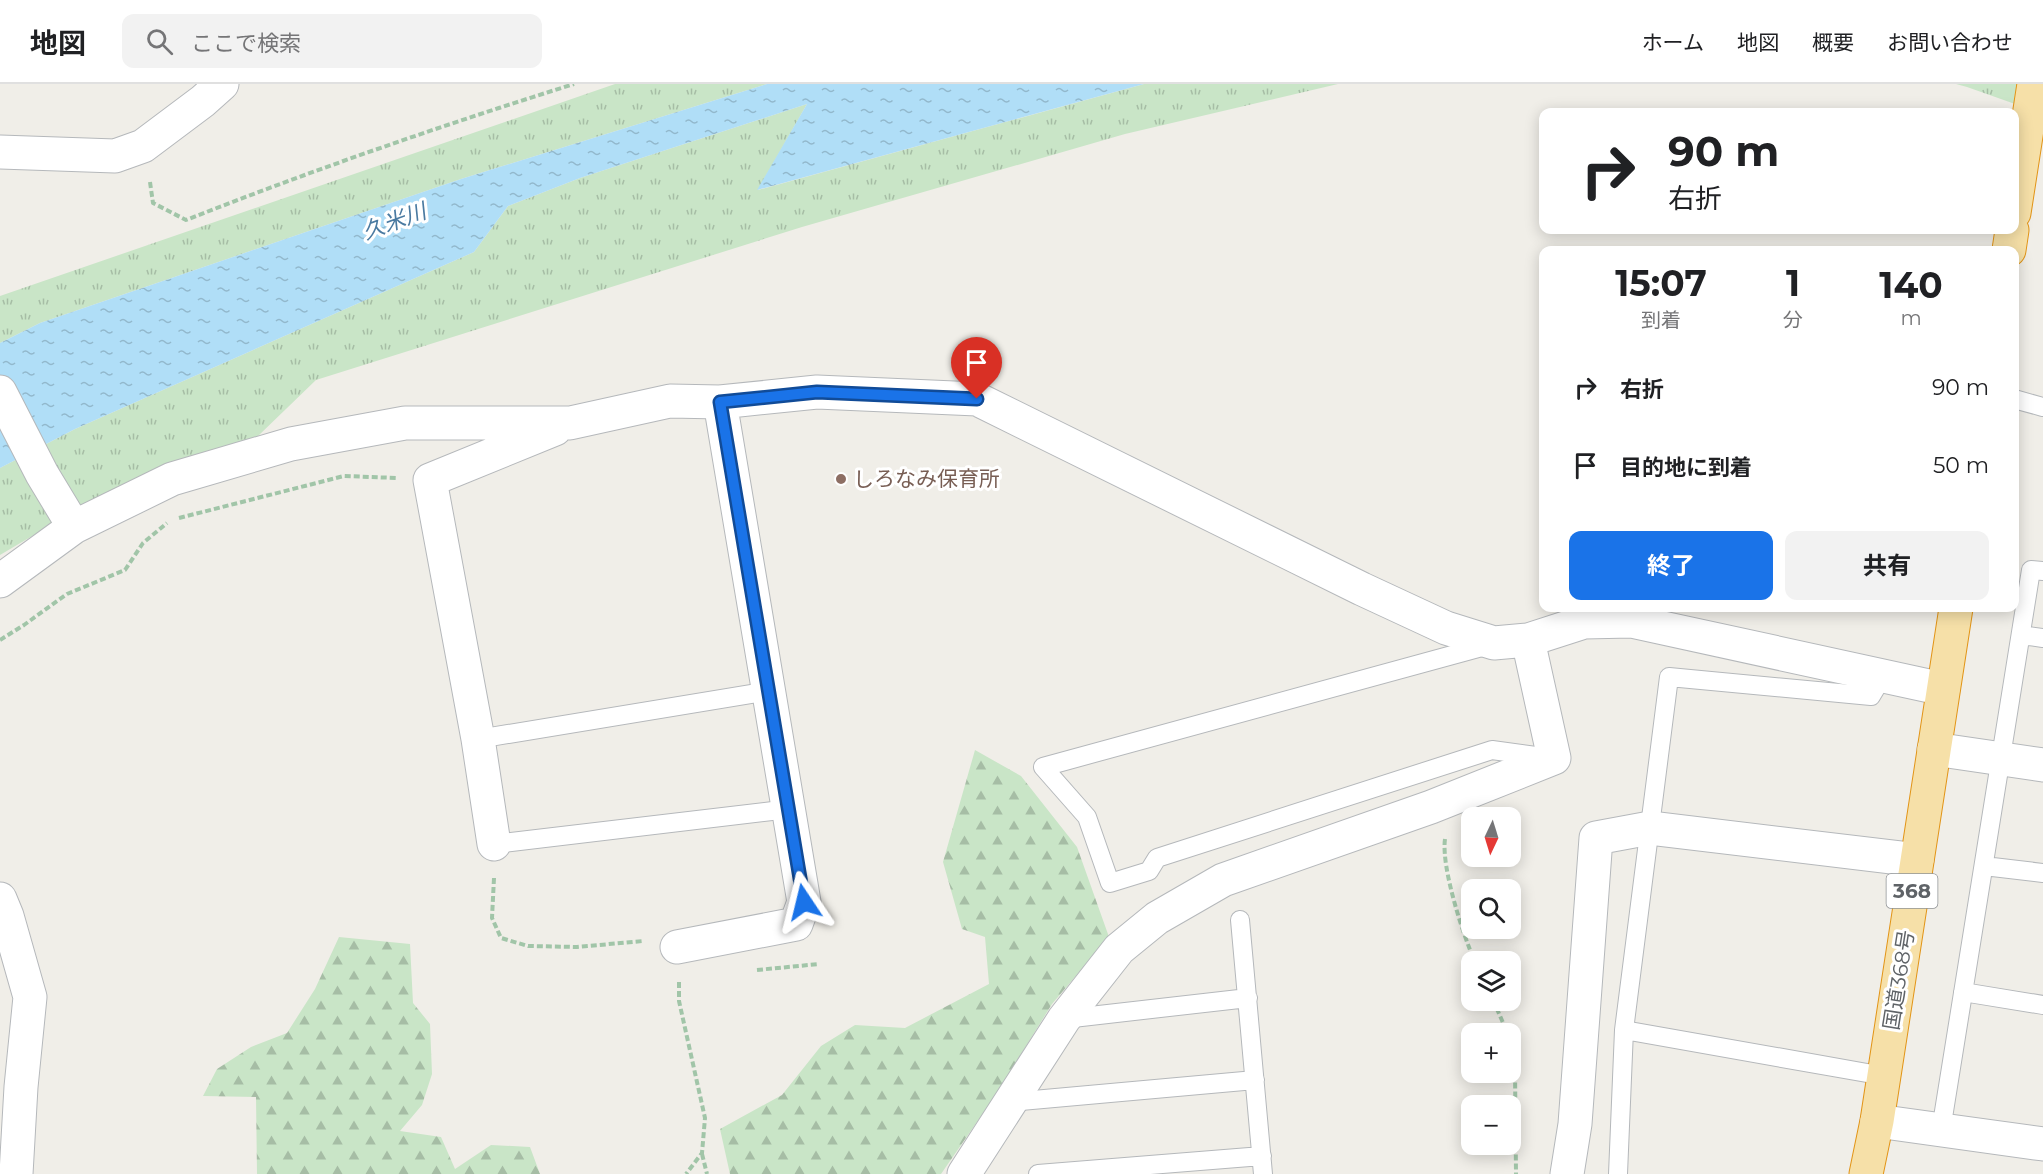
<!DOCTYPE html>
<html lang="ja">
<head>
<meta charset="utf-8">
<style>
	:root { --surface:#fff; --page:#f2f2f2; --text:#202124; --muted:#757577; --line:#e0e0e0; --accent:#1a73e8 }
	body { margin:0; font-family:Montserrat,"Noto Sans JP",sans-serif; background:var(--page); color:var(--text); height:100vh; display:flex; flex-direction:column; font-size:22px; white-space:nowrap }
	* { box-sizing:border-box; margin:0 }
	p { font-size:20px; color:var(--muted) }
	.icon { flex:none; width:33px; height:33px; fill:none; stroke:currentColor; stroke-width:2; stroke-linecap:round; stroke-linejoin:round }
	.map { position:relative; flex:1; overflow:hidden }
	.side { position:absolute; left:1539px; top:162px; width:480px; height:366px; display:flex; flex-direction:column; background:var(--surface); border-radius:12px; box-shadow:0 3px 15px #0003 }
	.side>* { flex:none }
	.guide { position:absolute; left:1539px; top:24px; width:480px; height:126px; border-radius:12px; box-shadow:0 3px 15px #0003; background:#fff; color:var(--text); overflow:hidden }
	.needle { width:39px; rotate:184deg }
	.buttons { position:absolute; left:1461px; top:723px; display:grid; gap:12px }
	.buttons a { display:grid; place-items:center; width:60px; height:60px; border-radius:12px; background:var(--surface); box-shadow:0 3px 15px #0003; font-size:30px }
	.pin { position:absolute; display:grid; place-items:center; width:51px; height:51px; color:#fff; margin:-62px -26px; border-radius:50% 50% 50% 0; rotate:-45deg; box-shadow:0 0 6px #0007 }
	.pin .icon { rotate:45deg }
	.me { position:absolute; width:66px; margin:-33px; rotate:350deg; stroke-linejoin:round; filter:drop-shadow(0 0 4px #0008) }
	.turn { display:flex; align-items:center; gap:21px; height:126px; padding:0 30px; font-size:27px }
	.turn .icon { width:78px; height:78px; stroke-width:2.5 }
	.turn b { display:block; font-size:42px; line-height:51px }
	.eta { display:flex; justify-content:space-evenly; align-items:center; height:102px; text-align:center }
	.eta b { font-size:36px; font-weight:700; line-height:42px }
	.action { display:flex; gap:12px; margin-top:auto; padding:12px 30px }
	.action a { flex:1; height:69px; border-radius:12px; background:var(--accent); color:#fff; font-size:24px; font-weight:700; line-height:69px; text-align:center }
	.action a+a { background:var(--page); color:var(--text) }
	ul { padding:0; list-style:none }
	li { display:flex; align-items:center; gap:18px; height:78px; padding:0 30px }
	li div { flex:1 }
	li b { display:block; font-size:22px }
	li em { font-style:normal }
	header { display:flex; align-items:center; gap:36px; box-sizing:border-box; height:84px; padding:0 30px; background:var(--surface); border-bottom:2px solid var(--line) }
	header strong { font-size:28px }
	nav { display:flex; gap:33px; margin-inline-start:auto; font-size:21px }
	.search { width:420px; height:54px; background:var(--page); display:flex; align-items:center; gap:15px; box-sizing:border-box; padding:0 21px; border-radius:12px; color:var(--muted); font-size:22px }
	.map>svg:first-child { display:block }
	.grass { fill:url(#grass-tufts) }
	.forest { fill:url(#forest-firs) }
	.water { fill:url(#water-ripples) }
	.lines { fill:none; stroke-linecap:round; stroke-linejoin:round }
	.service-casing { stroke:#b5b8bb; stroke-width:20 }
	.minor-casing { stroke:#b5b8bb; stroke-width:35 }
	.trunk-casing { stroke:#e29416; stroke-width:35 }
	.path { stroke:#a1c5a8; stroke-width:4; stroke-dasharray:6 3; stroke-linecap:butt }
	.service { stroke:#fff; stroke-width:18 }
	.minor { stroke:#fff; stroke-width:33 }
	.trunk { stroke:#f6e0a8; stroke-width:33 }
	.route-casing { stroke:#114b97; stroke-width:15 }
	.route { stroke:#1a73e8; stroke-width:10 }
	.education-dot { fill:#8d6e63; stroke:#fff; stroke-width:2 }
	.labels { text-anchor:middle; stroke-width:6; stroke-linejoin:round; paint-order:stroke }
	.shield { fill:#fff; stroke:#8f9295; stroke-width:1.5 }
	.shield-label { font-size:20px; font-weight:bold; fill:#5f6367 }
	.education-label { font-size:21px; fill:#785e54; stroke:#fff; text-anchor:start }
	.street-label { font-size:21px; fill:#5f6367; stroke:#fff }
	.water-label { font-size:22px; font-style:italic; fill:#4a7aa1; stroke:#fff }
</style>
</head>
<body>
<header>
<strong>地図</strong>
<div class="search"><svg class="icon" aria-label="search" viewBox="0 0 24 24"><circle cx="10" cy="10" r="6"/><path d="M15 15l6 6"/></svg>ここで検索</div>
<nav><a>ホーム</a><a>地図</a><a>概要</a><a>お問い合わせ</a></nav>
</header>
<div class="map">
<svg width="2043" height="1090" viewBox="0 0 2043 1090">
	<defs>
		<pattern id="grass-tufts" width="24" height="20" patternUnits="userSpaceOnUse" patternTransform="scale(1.5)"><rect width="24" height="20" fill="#c9e5c7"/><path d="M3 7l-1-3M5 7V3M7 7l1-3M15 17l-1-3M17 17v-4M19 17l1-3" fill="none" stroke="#a6bda5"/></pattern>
		<pattern id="forest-firs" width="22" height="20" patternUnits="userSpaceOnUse" patternTransform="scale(1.5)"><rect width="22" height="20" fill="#c9e5c7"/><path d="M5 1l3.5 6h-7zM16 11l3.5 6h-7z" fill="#a6bda5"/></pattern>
		<pattern id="water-ripples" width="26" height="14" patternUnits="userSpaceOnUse" patternTransform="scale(1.5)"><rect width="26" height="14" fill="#b0def7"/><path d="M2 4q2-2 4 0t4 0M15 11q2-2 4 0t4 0" fill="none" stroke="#92b8cc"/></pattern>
	</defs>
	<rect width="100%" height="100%" fill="#f0eee8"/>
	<!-- grass -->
	<path class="grass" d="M615 0H767L461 95 40 239 0 259V212Z
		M1144 0H1338L1125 50 802 143 316 296 257 353 100 412 0 471V384L75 345 474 168 508 122 580 94 807 20 758 106Z
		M1956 0H2043V30L1967 3Z"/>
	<!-- forest -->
	<path class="forest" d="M975 666 1021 692 1077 763 1109 853 1052 920 997 1009 941 1090H730L720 1045 782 1011 821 962 855 941 905 944 989 900 985 853 962 845 943 778Z
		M339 853 410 860 413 919 430 940 432 990 422 1021 400 1047 441 1053 455 1085 491 1061 530 1063 540 1090H257L256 1013 203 1012 217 985 251 963 287 949 315 905Z"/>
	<!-- water -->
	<path class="water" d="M767 0H1144L757 106 807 20 580 94 508 122 474 168 75 345 0 384V259L40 239 461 95Z"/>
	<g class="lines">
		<!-- service casing -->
		<g class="service-casing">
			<path id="service" d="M2014 315 2043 323
				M2021 551 2043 554
				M1489 561 1043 683 1087 733 1110 799 1149 787 1157 774 1492 666 1543 673
				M478 655 769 607
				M494 760 789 725
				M1984 782 2043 789
				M1240 836 1263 1090
				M1963 908 2043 921
				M1064 935 1248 914
				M1624 946 1884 992
				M1011 1018 1255 996
				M1941 1046 2031 486 2043 487
				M1038 1090 1262 1072
				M1618 1090 1624 946 1669 593 1871 612 1883 592"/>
		</g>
		<!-- minor casing -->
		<g class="minor-casing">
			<path id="minor" d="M0 68 115 72 143 62 203 17 222 0
				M0 308 42 390 74 443
				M0 497 74 443 172 395 291 360 405 339H570L670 317 720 318 817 308 977 315 1362 505 1446 544 1494 559 1528 556 1584 538 1631 537 1943 605
				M1934 665 2043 681
				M494 760 478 655 430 396 555 345
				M0 815 7 832 30 913 21 1003 16 1090
				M677 863 796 840 804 818 720 318
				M1877 1037 2043 1060
				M964 1090 1064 935 1119 865 1157 834 1223 796 1431 723 1554 674 1528 556
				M1567 1090 1575 1040 1596 754 1650 744 1917 776"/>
		</g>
		<!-- trunk casing -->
		<g class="trunk-casing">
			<path id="trunk" d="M2014 129 2034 0
				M2009 166 2012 146
				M1866 1090 1877 1037 1956 524"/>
		</g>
		<!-- path -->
		<path class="path" d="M150 98 153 119 186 136C313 86 443 41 574 0
			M179 434 344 392 397 394
			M0 556 24 541 67 510 125 486 143 459 167 439
			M1445 755C1441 783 1463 851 1475 878
			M494 794 492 834 501 854 528 862 577 863 643 857
			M757 886 819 880
			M679 898V917L705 1034 702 1069 686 1090
			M1493 916 1508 950
			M1510 954 1515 985 1516 1090
			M702 1070 707 1090"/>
		<!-- service -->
		<use href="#service" class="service"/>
		<!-- minor -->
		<use href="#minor" class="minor"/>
		<!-- trunk -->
		<use href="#trunk" class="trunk"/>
	</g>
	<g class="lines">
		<!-- route casing -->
		<g class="route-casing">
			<path id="route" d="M804 818 720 318 817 308 977 315"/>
		</g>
		<!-- route -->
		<use href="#route" class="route"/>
	</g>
	<!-- markers -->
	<circle class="education-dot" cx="841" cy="395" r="6"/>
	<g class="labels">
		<!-- shield labels -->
		<rect class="shield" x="1886.5" y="790" width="51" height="34" rx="4.5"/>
		<g class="shield-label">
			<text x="1912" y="814">368</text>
		</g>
		<!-- education labels -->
		<g class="education-label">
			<text x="853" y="402">しろなみ保育所</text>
		</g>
		<!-- street labels -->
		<g class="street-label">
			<text transform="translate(1899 896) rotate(-81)" y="7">国道368号</text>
		</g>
		<!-- water labels -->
		<g class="water-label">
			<text transform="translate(394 137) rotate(-20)" y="8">久米川</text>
		</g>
	</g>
</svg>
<div class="buttons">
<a><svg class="needle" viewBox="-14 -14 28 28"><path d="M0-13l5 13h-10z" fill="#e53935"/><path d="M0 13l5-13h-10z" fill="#757577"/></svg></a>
<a><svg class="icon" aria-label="search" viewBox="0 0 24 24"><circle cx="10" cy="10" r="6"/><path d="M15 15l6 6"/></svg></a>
<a><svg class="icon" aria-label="layers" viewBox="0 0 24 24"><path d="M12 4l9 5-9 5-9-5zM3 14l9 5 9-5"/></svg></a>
<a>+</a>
<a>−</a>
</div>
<div class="pin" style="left:977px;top:315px;background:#d93025"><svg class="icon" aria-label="arrive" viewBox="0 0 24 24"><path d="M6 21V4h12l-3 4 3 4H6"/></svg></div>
<svg class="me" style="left:804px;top:818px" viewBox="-20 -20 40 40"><path d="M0-17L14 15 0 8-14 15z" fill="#1a73e8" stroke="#fff" stroke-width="4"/></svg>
<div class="guide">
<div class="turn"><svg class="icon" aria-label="right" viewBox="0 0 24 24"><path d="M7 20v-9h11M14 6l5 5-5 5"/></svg><div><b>90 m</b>右折</div></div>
</div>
<section class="side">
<div class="eta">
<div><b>15:07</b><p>到着</p></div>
<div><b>1</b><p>分</p></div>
<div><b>140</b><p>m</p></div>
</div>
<ul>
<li><svg class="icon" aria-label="right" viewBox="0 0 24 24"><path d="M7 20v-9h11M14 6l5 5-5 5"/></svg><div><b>右折</b></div><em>90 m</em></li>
<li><svg class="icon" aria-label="arrive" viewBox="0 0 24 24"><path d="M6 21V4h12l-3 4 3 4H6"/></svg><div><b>目的地に到着</b></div><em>50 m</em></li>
</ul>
<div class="action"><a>終了</a><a>共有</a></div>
</section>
</div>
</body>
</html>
